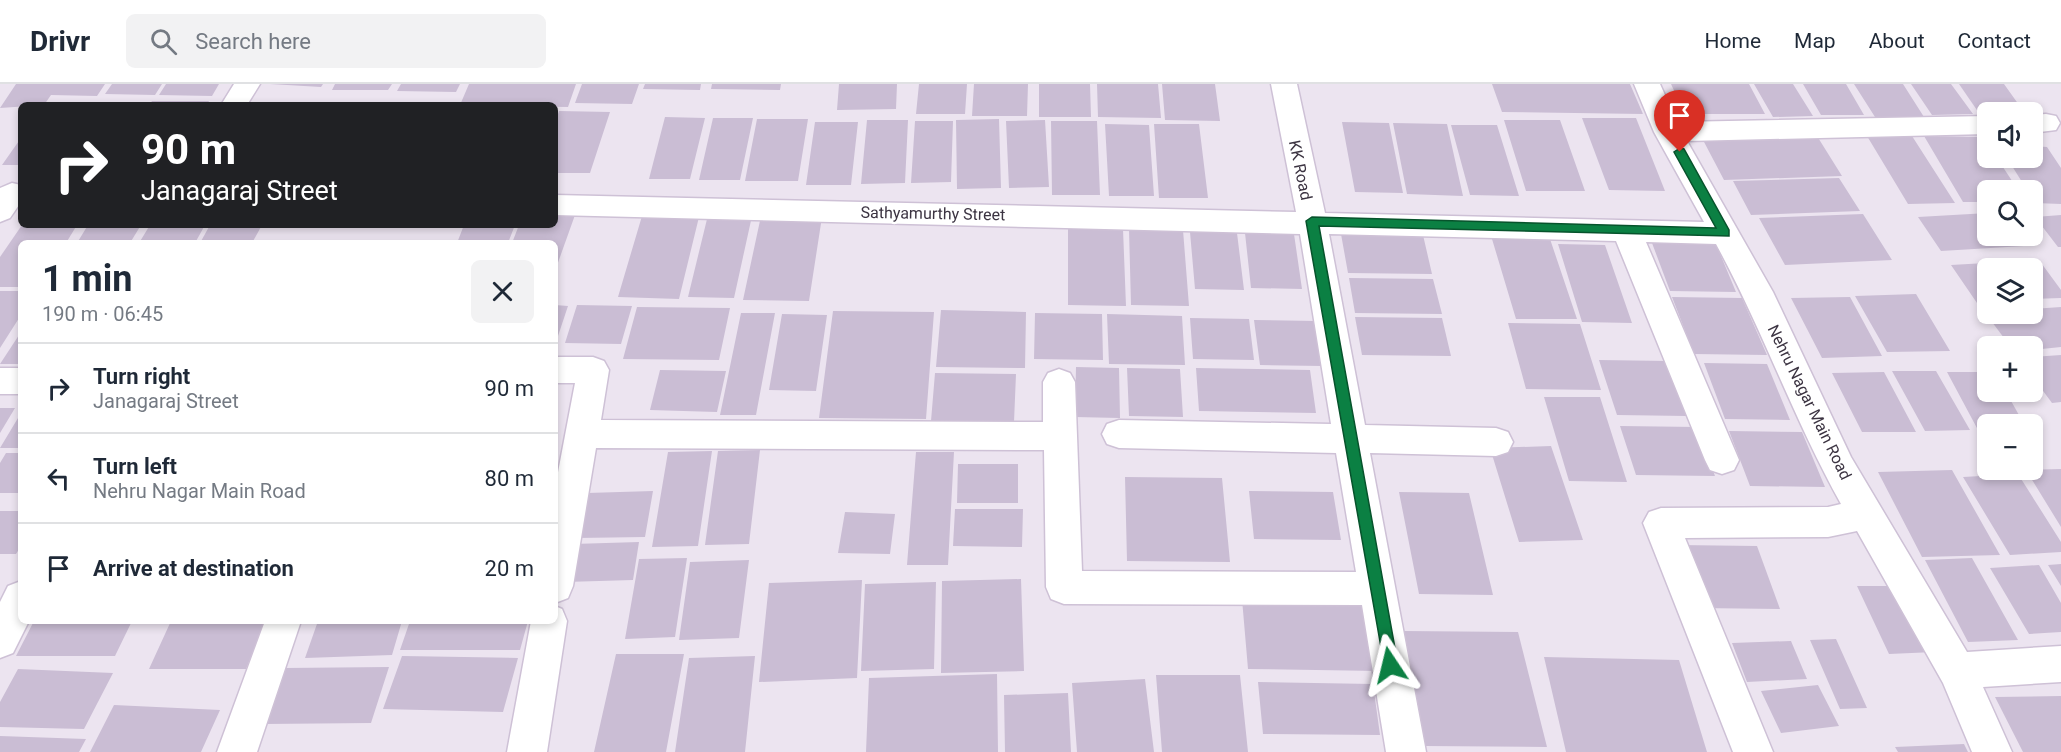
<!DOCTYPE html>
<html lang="en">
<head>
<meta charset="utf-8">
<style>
	:root { --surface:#fff; --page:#f2f2f3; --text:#1f2937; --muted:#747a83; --line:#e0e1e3 }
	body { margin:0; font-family:Roboto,sans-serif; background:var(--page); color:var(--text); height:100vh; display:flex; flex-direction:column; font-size:22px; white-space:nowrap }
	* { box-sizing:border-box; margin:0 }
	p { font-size:20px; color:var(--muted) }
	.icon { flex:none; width:33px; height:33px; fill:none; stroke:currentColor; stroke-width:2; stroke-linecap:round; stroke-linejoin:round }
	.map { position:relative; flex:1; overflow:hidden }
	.side { position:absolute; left:18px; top:156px; width:540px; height:384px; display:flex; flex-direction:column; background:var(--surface); border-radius:9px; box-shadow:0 3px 9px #0003 }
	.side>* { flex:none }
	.hud { position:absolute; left:18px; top:18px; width:540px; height:126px; border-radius:9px; box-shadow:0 3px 9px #0003; background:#202124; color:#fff; overflow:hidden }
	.buttons { position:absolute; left:1977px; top:18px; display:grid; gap:12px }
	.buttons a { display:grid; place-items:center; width:66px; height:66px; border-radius:9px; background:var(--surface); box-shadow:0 3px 9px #0003; font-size:30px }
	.pin { position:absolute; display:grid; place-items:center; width:51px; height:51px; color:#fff; margin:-62px -26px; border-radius:50% 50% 50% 0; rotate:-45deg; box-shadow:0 0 6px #0007 }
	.pin .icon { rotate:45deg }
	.me { position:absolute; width:66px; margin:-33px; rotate:350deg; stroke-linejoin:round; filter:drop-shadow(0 0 4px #0008) }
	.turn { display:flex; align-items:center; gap:21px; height:126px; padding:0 24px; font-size:27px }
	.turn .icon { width:78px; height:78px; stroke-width:2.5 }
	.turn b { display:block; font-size:42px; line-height:51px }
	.round { display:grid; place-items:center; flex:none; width:63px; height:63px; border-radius:9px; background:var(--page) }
	.head { display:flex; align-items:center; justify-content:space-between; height:102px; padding:0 24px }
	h1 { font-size:36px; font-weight:700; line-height:45px }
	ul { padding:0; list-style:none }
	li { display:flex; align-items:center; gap:18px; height:90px; padding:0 24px; border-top:2px solid var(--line) }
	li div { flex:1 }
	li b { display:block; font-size:22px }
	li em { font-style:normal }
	header { display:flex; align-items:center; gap:36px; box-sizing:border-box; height:84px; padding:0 30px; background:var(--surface); border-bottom:2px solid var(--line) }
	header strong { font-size:28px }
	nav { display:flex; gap:33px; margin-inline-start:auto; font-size:21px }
	.search { width:420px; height:54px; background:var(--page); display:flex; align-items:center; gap:15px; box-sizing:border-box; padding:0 21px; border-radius:9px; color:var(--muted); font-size:22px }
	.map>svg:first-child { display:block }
	.building { fill:#cabdd4 }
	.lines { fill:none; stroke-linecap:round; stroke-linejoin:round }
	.minor-casing { stroke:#cec1d6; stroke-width:3 }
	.minor { fill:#fff; fill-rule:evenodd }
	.route { fill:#0b8043; stroke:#07532c; stroke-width:1.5 }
	.labels { text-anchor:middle; stroke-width:5; stroke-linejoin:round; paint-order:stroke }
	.street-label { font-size:16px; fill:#3c3442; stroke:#fff }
</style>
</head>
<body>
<header>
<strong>Drivr</strong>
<div class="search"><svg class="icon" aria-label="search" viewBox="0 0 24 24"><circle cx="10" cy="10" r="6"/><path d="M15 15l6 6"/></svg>Search here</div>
<nav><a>Home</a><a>Map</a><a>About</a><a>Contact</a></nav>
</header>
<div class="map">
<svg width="2061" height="668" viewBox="0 0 2061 668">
	<rect width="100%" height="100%" fill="#ece4f0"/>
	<!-- building -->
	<path class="building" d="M16 0H105L97 12 51 11 44 21 0 24Z
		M112 0H162L155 11 105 10Z
		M166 0H219L212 12 159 11Z
		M270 0H323L321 3Z
		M335 0H392L388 6H332Z
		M401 0H460L456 8 397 7Z
		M469 0H576L568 23 460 21Z
		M582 0H639L632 20 575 19Z
		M645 0H701L700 6 643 5Z
		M712 0H781L780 6 711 5Z
		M839 0H897L896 25 837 26Z
		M919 0H967L965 30H916Z
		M974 0H1028L1027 32H972Z
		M1039 0H1090L1091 33H1039Z
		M1097 0H1158L1161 34 1098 33Z
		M1162 0H1215L1220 37 1165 36Z
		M1492 0H1630L1643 30 1502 28Z
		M1671 0H1749L1765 30H1685Z
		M1754 0H1793L1813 32 1773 33Z
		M1803 0H1846L1864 31H1821Z
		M1854 0H1903L1924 33H1875Z
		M1911 0H1951L1973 30 1932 31Z
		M1959 0H2004L2024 28H1988V32H1981Z
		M152 17H209L207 21H149Z
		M48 18H91L89 21H45Z
		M98 18H145L144 21H96Z
		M559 27 610 28 590 89H555V39Z
		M665 33 705 34 690 95H649Z
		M713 34H753L740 96H699Z
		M1582 34H1636L1665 107 1609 106Z
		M757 35H808L798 97H745Z
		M999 35 1001 104 957 105 956 36Z
		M867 36H908L905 99 861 100Z
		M1045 36 1049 103 1009 104 1006 37Z
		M1504 36H1560L1585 107H1526Z
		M915 37H953L951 98 911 99Z
		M1051 37H1097L1100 111H1052Z
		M815 38H858L851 101H806Z
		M1342 38 1389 39 1403 109 1355 108Z
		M1393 39 1447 40 1463 112 1407 110Z
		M1105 40 1149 41 1154 112H1109Z
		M1154 40H1199L1208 114H1159Z
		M1451 41H1497L1519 112 1470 111Z
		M1817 52 1842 92 1724 96 1703 56Z
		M1867 52H1912L1955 119 1908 120Z
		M1924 52 1984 53 1988 58V74H1997L2018 106H1988V118H1963Z
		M21 54V81H2Z
		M2032 62 2047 63 2061 84V120L2035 119 2032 106H2027L2007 74H2032Z
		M1839 94 1860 127 1751 131 1733 97Z
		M1988 129V152H2017L2024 162 1941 167 1918 133Z
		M1863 130 1892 176 1785 181 1759 134Z
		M555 131H575L555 187V159H512L519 141H555Z
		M708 131 752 132 734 214 688 213Z
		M2061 131V163H2058L2035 133Z
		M642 132 699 133 679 215 618 213Z
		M761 132 822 133 809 217 743 216Z
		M22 141H77L66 159H21V203H0V173Z
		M88 141H141L130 159H77Z
		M150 141H205L195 159H139Z
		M210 141H262L252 159H200Z
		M464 141H515L508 159H457Z
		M1068 144 1123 145 1126 222 1068 221Z
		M1129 145 1183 146 1189 222 1131 221Z
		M1190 148 1237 149 1244 206 1195 205Z
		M1245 149 1294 150 1302 205 1251 204Z
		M1341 150 1423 151 1432 190 1348 189Z
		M1492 155H1550L1577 235H1516Z
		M1652 159 1716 160 1736 208 1670 207Z
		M1558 160 1605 161 1632 239 1582 238Z
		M2039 176 2061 206V214L2032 215V184H1988V218L1977 219 1951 181Z
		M1349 194 1433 195 1442 230 1355 229Z
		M0 207H21V231L0 264Z
		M1916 210 1950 267 1887 268 1855 212Z
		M1672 213 1742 214 1767 271 1694 270Z
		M1850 213 1882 272 1822 274 1791 214Z
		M555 221 568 222 555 261Z
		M577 221 632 222 621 260 565 259Z
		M637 223 730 224 719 276 623 275Z
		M2061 223V263L2032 266V262H2010L1986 230H2032V225Z
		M941 226 1026 228 1025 284 936 283Z
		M833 227 934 228 926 335 819 334Z
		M741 229H775L756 331H720Z
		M1035 229 1102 230 1103 276 1034 275Z
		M782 230 827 231 816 307 769 306Z
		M1107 230 1182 232 1185 281 1109 280Z
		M1355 233 1442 234 1451 272 1362 271Z
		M1190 234 1249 235 1254 276 1193 275Z
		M1254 236 1316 237 1323 282 1260 281Z
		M1508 239 1580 240 1601 306 1526 305Z
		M21 248V280H0Z
		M2061 271V318L2052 319 2032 292V273Z
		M1599 276 1668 277 1687 332 1617 331Z
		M1704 279 1767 280 1790 336 1725 335Z
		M1076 283 1119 284 1120 334 1075 333Z
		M1127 284 1180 285 1183 333 1129 332Z
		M1196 284 1310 286 1316 329 1199 327Z
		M660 286 726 287 717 328 650 326Z
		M1892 287H1936L1970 346 1925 347Z
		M1884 288 1916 348H1862L1832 289Z
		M1947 288H1988V308H2006L2024 340H1988V346H1978Z
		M935 289 1016 290 1014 338 931 337Z
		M1544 313H1600L1627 398 1569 397Z
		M0 324H15L0 349Z
		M21 329V364H0Z
		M1620 342 1697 343 1715 392 1636 391Z
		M1729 347 1802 348 1825 403 1750 402Z
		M1551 362 1583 456 1519 458 1490 364Z
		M760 366 749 460 705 461 718 367Z
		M712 367 698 462 652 463 668 368Z
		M916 368H954L948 481H907Z
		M6 369H21V409H0V379Z
		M958 380H1018V419H957Z
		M2061 385V443L2026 386Z
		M1952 386 2000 471 1922 473 1878 388Z
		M2018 390 2061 458V468L2010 471 1963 393Z
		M1125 393 1222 394 1230 478 1127 477Z
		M653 407 645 453 577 454 587 409Z
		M1249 407 1333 408 1341 456 1254 455Z
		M1399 408 1469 409 1493 511 1419 510Z
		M955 425H1023L1022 463 953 462Z
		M0 427H21V462L16 470H0Z
		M845 428 895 430 890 470 838 469Z
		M639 458 633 496 565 498 573 460Z
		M1678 461 1757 462 1780 525 1699 524Z
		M687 474 675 553 625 555 639 475Z
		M1972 474 2018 556 1968 558 1925 476Z
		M749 476 739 554 679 556 690 478Z
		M2061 480V502L2048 481Z
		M2039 481 2061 519V548L2029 550 1990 484Z
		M1021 495 1024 587 941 589 942 497Z
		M862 496 857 594 759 598 769 499Z
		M936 498 934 585 861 587 865 500Z
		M1857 502H1901L1934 568 1889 570Z
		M1242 515 1367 517 1378 587 1248 585Z
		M34 537H132L115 572H16Z
		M171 537H266L246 585H149Z
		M318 537H402L392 571 305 574Z
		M410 537H528L520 566H400Z
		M1403 547 1518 548 1547 663 1425 662Z
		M1836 555 1867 624 1840 625 1810 556Z
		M1791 557 1807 595 1747 598 1732 559Z
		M616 570H684L666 668H594Z
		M402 572 518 574 503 628 383 625Z
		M755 572 745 668H675L689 574Z
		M1544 573 1679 576 1707 668H1566Z
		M389 583 371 639 264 640 285 584Z
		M18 585 113 589 84 645 0 643V618Z
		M997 590 998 668H866L869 594Z
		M1156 591H1240L1248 668H1162Z
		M1145 595 1154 668H1077L1072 599Z
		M1258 598 1373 600 1380 651 1263 650Z
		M1818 601 1839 642 1781 649 1761 607Z
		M1068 609 1071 668H1005L1004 611Z
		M2061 612V668H2023L1995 613Z
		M114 621 220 626 201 668H90Z
		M0 652 86 655 79 668H0Z
		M1964 660 1968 668H1898L1895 663Z"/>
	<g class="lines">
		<!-- minor casing -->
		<g class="minor-casing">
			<path id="minor" d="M234 0H260L247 21H221Z
				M1271 0H1297L1325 129 1704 138 1654 48 1634 0H1660L1677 38 1988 32V50L1687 57 1773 208 1851 373 1967 568 2061 562V598L1983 603 2012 668H1972L1943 599 1857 447 1828 453 1685 454 1773 668H1733L1643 439 1649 428 1661 424 1828 423 1841 420C1794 336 1762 244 1716 160L1646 158 1739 376 1734 386 1722 390 1710 386 1705 376 1616 157 1329 150 1365 341 1496 344 1508 348 1513 358 1508 368 1496 372 1370 369 1426 668H1386L1362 521 1064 520 1051 515 1046 503 1044 366 596 364 573 502 568 514 555 519V404L575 299H555V273H593L604 277 609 286 601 336 1043 338V298L1048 289 1059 285 1070 289 1075 298 1082 487 1356 488 1336 369 1119 364 1107 360 1102 350 1107 340 1119 336 1331 340 1300 150 555 131V111L1296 128Z
				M2046 30 2056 32 2060 39 2056 46 2032 49V31Z
				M12 99 21 101V118L10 134 0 138V104Z
				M0 284H21V310H0Z
				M21 497V537H29L13 569 0 574V518L8 502Z
				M555 522 562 525 567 537 547 668H507L531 537H555Z
				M265 537H301L257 668H217Z"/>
		</g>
		<!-- minor -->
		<use href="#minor" class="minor"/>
	</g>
	<!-- route -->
	<path class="route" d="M1680 64 1684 65 1729 146V152L1319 142 1398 581 1396 586 1390 588 1385 586 1306 137 1312 133 1716 144 1674 68Z"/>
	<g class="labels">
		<!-- street labels -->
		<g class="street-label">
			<text transform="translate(1301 86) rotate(78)" y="6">KK Road</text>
			<text transform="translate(933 129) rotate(1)" y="6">Sathyamurthy Street</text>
			<text transform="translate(1810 318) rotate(64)" y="6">Nehru Nagar Main Road</text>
		</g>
	</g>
</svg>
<div class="buttons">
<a><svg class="icon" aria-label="sound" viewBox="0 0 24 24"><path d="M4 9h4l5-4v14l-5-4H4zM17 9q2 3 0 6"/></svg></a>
<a><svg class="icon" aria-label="search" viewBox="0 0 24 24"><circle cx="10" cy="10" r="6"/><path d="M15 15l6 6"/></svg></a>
<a><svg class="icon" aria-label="layers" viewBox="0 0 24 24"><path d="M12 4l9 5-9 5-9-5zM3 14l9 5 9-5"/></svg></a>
<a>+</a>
<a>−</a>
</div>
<div class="pin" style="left:1680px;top:68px;background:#d93025"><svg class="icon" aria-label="arrive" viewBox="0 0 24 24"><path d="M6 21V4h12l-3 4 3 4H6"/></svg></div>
<svg class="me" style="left:1390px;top:581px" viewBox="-20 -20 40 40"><path d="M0-17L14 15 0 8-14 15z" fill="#0b8043" stroke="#fff" stroke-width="4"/></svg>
<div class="hud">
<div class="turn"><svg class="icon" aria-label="right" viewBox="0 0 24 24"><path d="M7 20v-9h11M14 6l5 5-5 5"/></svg><div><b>90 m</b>Janagaraj Street</div></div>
</div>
<section class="side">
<div class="head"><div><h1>1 min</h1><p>190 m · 06:45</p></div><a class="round"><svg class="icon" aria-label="close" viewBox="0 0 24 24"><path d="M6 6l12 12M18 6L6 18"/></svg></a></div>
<ul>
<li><svg class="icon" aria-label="right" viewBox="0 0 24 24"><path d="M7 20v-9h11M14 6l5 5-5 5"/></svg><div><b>Turn right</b><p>Janagaraj Street</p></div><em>90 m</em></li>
<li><svg class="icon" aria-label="left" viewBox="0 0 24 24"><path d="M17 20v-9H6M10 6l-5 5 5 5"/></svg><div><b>Turn left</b><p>Nehru Nagar Main Road</p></div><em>80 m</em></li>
<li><svg class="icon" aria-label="arrive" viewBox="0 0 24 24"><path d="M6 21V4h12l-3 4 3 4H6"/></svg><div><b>Arrive at destination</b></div><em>20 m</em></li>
</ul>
</section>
</div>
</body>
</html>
